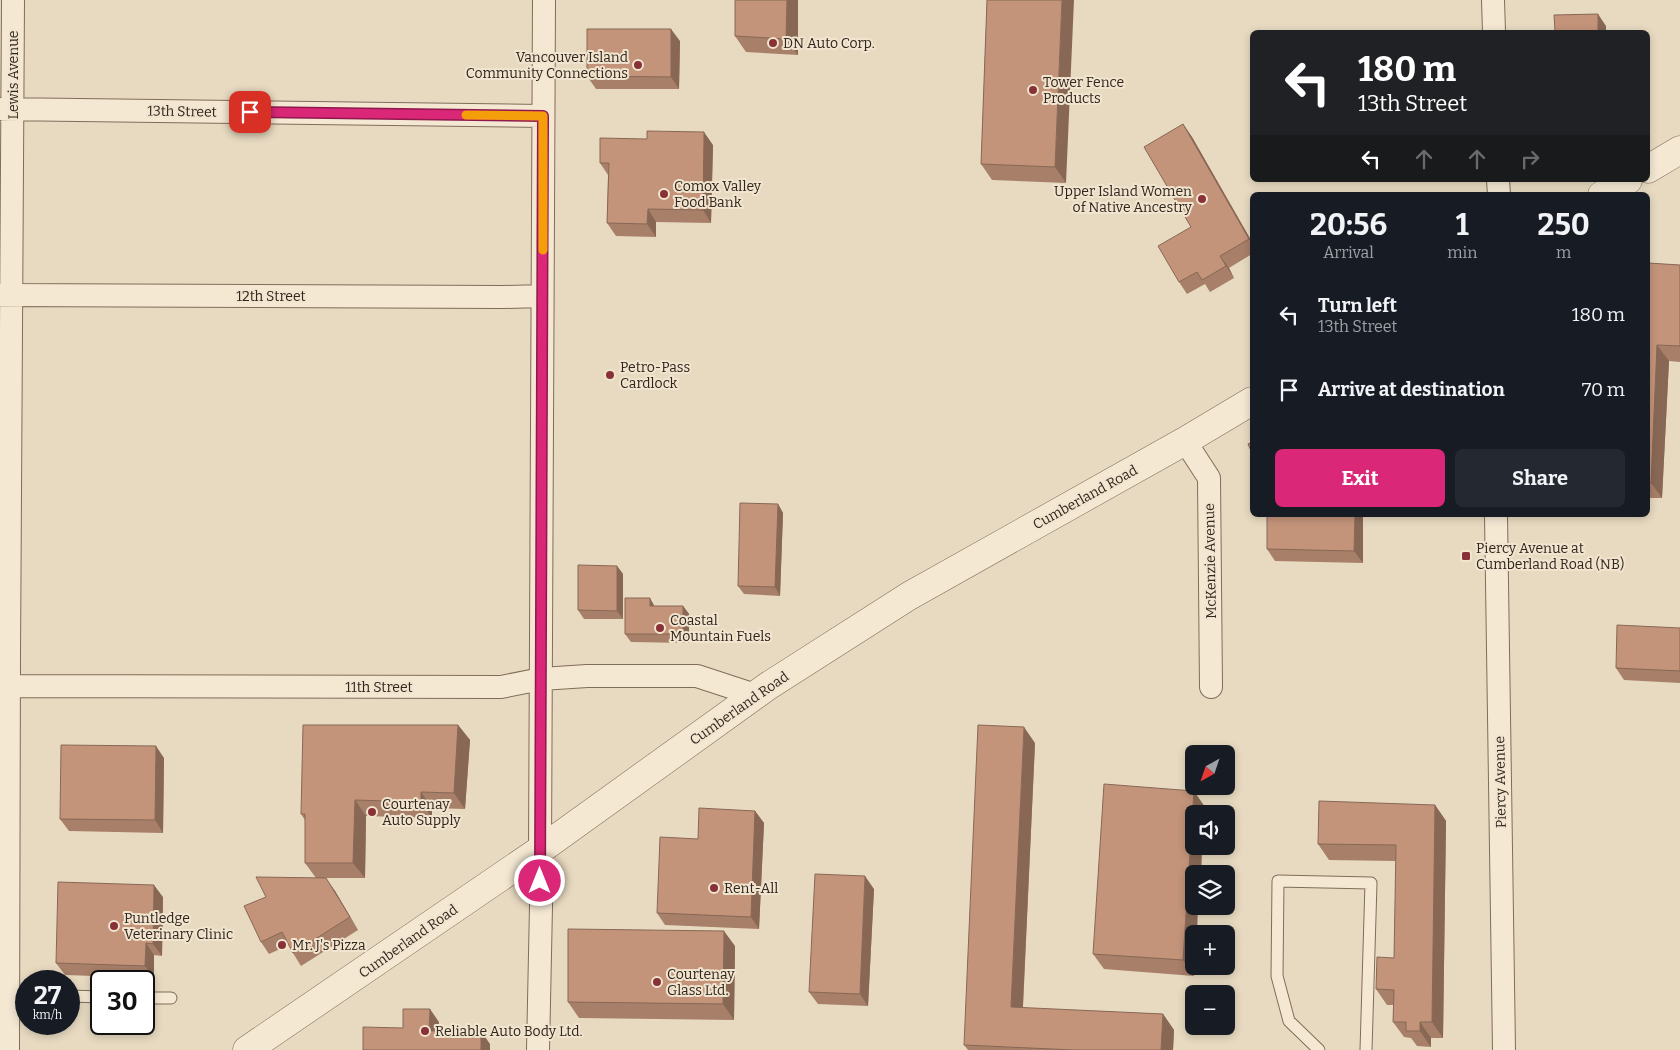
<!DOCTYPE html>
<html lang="en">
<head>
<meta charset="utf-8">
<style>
	:root { --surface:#171b24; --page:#242831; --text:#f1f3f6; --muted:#9ea1a6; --accent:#db2777 }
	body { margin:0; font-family:Bitter,serif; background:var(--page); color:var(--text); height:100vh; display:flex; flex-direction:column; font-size:19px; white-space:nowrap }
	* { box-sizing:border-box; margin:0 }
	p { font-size:16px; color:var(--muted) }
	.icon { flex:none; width:28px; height:28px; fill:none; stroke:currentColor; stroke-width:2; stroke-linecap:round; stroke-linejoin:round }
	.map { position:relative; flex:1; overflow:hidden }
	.panel { position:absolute; left:1250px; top:192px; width:400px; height:325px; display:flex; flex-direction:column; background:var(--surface); border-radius:8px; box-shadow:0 2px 8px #0003 }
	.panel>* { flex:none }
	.banner { position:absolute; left:1250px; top:30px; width:400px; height:152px; border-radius:8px; box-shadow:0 2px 8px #0003; background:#202124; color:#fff; overflow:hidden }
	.needle { width:32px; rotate:220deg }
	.buttons { position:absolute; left:1185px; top:745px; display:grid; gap:10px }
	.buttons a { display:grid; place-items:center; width:50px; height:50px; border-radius:8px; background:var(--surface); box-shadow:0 2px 8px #0003; font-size:25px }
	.speed { position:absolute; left:15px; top:970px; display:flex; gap:10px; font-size:25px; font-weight:700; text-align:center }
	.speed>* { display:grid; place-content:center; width:65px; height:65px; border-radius:50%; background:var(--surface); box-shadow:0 2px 8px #0003; line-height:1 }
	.speed small { font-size:12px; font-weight:400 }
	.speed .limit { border:2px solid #111; border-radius:8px; background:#fff; color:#111 }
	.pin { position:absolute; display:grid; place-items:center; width:42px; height:42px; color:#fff; margin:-21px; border-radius:10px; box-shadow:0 2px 8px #0006 }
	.me { position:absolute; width:55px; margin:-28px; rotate:0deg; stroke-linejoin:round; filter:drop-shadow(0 0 4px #0008) }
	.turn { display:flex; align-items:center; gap:18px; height:105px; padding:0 25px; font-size:22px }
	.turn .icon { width:65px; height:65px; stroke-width:2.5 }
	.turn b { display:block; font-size:35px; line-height:42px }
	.lanes { display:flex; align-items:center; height:48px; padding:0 25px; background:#0003; justify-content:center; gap:25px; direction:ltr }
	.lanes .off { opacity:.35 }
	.eta { display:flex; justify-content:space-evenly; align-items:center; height:85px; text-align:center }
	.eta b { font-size:30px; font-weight:700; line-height:35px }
	.action { display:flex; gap:10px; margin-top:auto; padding:10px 25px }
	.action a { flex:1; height:58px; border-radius:8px; background:var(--accent); color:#fff; font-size:20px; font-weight:700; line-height:58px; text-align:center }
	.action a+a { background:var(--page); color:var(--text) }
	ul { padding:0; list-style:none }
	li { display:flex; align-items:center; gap:15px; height:75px; padding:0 25px }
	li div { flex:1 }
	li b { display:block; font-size:19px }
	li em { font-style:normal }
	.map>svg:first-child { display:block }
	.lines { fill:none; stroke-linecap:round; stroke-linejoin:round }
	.service-casing { stroke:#806c5a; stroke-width:13 }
	.minor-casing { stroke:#806c5a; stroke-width:24 }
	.tertiary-casing { stroke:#806c5a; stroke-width:29 }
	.service { stroke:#f4e8d3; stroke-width:11 }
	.minor { stroke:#f4e8d3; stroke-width:22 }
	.tertiary { stroke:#f4e8d3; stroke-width:28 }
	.wall { fill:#a87f69 }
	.shaded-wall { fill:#886855 }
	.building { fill:#c3947a; stroke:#886855 }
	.route-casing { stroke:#8e194d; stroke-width:12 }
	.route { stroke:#db2777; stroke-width:9 }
	.slow { stroke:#f59e0b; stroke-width:9 }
	.poi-dot { fill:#883137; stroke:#f1e5cf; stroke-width:2 }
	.labels { text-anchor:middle; stroke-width:4; stroke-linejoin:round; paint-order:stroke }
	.poi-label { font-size:14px; fill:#31251d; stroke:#f1e5cf; text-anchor:start }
	.street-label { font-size:14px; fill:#31251d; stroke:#f1e5cf }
</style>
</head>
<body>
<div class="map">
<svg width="1680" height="1050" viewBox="0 0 1680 1050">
	<rect width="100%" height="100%" fill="#e8dac1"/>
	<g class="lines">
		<!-- service casing -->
		<g class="service-casing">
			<path id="service" d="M8 996H26
				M69 996 101 997
				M144 998H171
				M1319 1050 1289 1021 1277 976 1278 881 1371 883 1366 1050"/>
		</g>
		<!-- minor casing -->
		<g class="minor-casing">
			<path id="minor" d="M1493 0 1494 32
				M0 109 543 116
				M1498 180 1499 195
				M0 295 504 297 542 296
				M1185 441 1209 478 1211 687
				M1496 515 1504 1050
				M0 686 501 687 541 679 587 676H697L755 695
				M8 1050 9 657 13 0
				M538 1050 541 906 540 850 544 0"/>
		</g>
		<!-- tertiary casing -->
		<g class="tertiary-casing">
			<path id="tertiary" d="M1648 169 1680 150
				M1602 195 1628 180
				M247 1050 540 850 768 686 909 596 1185 441 1252 401"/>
		</g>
		<!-- service -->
		<use href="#service" class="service"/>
		<!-- minor -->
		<use href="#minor" class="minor"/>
		<!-- tertiary -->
		<use href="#tertiary" class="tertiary"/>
	</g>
	<!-- wall -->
	<path class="wall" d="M735 0H798V55L746 52 735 36Z
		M987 0 1066 183 992 180 981 164Z
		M680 41 679 89H596L587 76Z
		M1183 124 1192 137 1252 242V254L1229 268 1234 278 1210 292 1205 284 1187 294 1179 282 1191 227Z
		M713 145 711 223 656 222V237L616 236 607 223 608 175 600 163Z
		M1648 263 1680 265V362L1669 361 1662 498H1648Z
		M778 504 783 513 780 596 744 594 738 586Z
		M1267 515H1363V563L1275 561 1267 549Z
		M617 566 623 574V619H584L578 610Z
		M655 606H683L689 614V643L631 642 625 634Z
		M1680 628V683L1624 680 1616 668Z
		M458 725 470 740 465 809 432 808V818L366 816 365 878H324L335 891 358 930 301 966 293 953 289 945 269 954 261 942 316 878 305 863V820L301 814Z
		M1035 743 1023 1008 1163 1014 1174 1030 1173 1050H968L964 1045Z
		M164 758 163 833 69 831 60 819Z
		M1435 805 1446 821 1443 1038H1431V1047L1417 1046 1411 1038 1404 1037 1393 1022V1005H1387L1376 989 1394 958 1396 861 1329 860 1318 844Z
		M1205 807 1194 846H1202L1201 874H1194V976L1104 969 1093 954Z
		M755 811 764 823 759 929 665 925 657 913 698 839Z
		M874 889 868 1006 818 1004 809 992Z
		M163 897 162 956 154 955V978L65 975 56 963Z
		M735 946 734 1020 579 1018 568 1002Z"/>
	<!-- shaded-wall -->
	<path class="shaded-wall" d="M787 0H798V55L786 39Z
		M1062 0H1074L1066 183 1055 167Z
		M1598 14 1606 26V32H1598Z
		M671 29 680 41 679 89 671 77Z
		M1183 124 1192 137 1252 242V244Z
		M704 132 713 145 711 223 703 210Z
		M648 209 656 222V237L647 224Z
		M1220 256 1229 268 1234 278 1226 266Z
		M1657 345 1669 361 1662 498 1651 483Z
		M778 504 783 513 780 596 775 587Z
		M1355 515H1363V563L1354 551Z
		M617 566 623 574V619L617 611Z
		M650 598 655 607 650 606Z
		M683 606 689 614V643L683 634Z
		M458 725 470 740 465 809 454 793Z
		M1024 727 1035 743 1022 1023 1011 1007Z
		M156 746 164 758 163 833 155 820Z
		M1194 791 1205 807V814H1194V846H1202L1201 874H1194V906H1198L1197 934H1194V976L1183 960Z
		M421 792 432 808V818L421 802Z
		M355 800 366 816 365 878 353 863Z
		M1435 805 1446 821 1443 1038 1432 1022Z
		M755 811 764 823 759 929 751 917Z
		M865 876 874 889 868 1006 860 994Z
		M326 878 335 891 358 930Z
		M154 885 163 897 162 956 153 944Z
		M724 931 735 946 734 1020 723 1004Z
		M146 943 154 955V978L145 966Z
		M430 1009 439 1022 438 1043 429 1031Z
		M1163 1014 1174 1030 1173 1050H1161Z
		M1420 1022 1431 1038V1047L1420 1031Z
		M481 1031 490 1044V1050H481Z"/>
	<!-- building -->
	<path class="building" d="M735 0H787L786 39 735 36Z
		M987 0H1062L1055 167 981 164Z
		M1598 14V32H1555L1554 15Z
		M587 29H671V77L587 76Z
		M1183 124 1249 239 1220 256 1226 266 1202 280 1197 272 1179 282 1158 246 1191 227 1144 147Z
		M647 131 704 132 703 210 648 209 647 224 607 223 609 163H600V138L647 139Z
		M1648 263 1680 265V346L1657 345 1651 483 1648 482Z
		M1252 442V453L1248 444Z
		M740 503 778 504 775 587 738 586Z
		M1267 515H1355L1354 551 1267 549Z
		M578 565 617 566V611L578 610Z
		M625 598H650V606H683V634H625Z
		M1617 625 1680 628V671L1616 668Z
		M303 725H458L454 793 421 792V802L355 800 353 863H305V814H301Z
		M978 725 1024 727 1011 1007 1163 1014 1161 1050H1074L964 1045Z
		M61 745 156 746 155 820 60 819Z
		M1104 784 1194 791 1183 960 1093 954Z
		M1319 801 1435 805 1432 1022H1420V1031H1406V1022H1393L1394 990 1376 989 1377 957 1394 958 1396 845 1318 844Z
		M699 808 755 811 751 917 657 913 660 837 698 839Z
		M815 874 865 876 860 994 809 992Z
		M256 877 326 878 350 917 293 953 282 932 261 942 244 906 266 897Z
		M58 882 154 885 153 944 146 943 145 966 56 963Z
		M568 929 724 931 723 1004 568 1002Z
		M403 1009H430L429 1031H481V1050H363V1027L403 1028Z"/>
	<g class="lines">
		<!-- route casing -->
		<g class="route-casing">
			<path id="route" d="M250 112 543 116 540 881"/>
		</g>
		<!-- route -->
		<use href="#route" class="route"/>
		<!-- slow -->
		<path class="slow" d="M466 115 543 116V250"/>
	</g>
	<!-- markers -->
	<g class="poi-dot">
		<circle cx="773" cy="43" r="5"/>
		<circle cx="638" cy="65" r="5"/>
		<circle cx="1033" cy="90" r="5"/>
		<circle cx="664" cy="194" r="5"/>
		<circle cx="1202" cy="199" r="5"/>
		<circle cx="610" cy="375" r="5"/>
		<rect x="1461" y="551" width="10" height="10" rx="2.5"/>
		<circle cx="660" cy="628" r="5"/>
		<circle cx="372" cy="812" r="5"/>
		<circle cx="714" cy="888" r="5"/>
		<circle cx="114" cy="926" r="5"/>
		<circle cx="282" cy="945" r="5"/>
		<circle cx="657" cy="982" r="5"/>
		<circle cx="425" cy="1031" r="5"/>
	</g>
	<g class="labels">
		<!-- poi labels -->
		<g class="poi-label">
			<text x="783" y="48">DN Auto Corp.</text>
			<text x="628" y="62" text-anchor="end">Vancouver Island<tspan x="628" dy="16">Community Connections</tspan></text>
			<text x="1043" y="87">Tower Fence<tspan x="1043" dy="16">Products</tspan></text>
			<text x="674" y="191">Comox Valley<tspan x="674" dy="16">Food Bank</tspan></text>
			<text x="1192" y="196" text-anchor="end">Upper Island Women<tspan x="1192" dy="16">of Native Ancestry</tspan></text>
			<text x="620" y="372">Petro-Pass<tspan x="620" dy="16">Cardlock</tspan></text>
			<text x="1476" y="553">Piercy Avenue at<tspan x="1476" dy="16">Cumberland Road (NB)</tspan></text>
			<text x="670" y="625">Coastal<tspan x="670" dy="16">Mountain Fuels</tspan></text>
			<text x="382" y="809">Courtenay<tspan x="382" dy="16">Auto Supply</tspan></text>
			<text x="724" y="893">Rent-All</text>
			<text x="124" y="923">Puntledge<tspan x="124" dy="16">Veterinary Clinic</tspan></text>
			<text x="292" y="950">Mr. J's Pizza</text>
			<text x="667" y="979">Courtenay<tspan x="667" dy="16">Glass Ltd.</tspan></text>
			<text x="435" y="1036">Reliable Auto Body Ltd.</text>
		</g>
		<!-- street labels -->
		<g class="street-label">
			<text transform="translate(13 75) rotate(-90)" y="5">Lewis Avenue</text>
			<text transform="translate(182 111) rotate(1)" y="5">13th Street</text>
			<text x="271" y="301">12th Street</text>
			<text transform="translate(1085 497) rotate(-29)" y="5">Cumberland Road</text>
			<text transform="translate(1210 561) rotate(-91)" y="5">McKenzie Avenue</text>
			<text x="379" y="692">11th Street</text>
			<text transform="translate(739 708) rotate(-35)" y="5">Cumberland Road</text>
			<text transform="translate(1500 782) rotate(-91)" y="5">Piercy Avenue</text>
			<text transform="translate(408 941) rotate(-35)" y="5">Cumberland Road</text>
		</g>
	</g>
</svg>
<div class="buttons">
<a><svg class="needle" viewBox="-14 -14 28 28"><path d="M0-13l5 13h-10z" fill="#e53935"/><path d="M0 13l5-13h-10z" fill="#9ea1a6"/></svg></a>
<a><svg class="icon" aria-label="sound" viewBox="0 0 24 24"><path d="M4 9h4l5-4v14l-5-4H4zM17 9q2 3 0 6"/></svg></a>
<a><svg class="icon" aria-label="layers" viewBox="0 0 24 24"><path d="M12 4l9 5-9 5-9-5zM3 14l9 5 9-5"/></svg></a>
<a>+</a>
<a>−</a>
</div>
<div class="speed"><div>27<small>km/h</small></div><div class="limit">30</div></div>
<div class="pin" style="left:250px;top:112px;background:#d93025"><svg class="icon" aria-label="arrive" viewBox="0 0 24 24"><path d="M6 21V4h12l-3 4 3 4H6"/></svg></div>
<svg class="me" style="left:540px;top:881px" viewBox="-20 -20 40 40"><circle r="17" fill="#db2777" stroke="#fff" stroke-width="3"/><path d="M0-11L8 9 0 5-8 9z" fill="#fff"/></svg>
<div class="banner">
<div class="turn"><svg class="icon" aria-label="left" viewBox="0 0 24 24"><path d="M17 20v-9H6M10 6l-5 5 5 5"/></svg><div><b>180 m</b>13th Street</div></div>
<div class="lanes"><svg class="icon" aria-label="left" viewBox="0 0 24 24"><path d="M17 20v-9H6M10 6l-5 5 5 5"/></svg><svg class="icon off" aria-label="ahead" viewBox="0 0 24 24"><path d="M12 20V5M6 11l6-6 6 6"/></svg><svg class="icon off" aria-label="ahead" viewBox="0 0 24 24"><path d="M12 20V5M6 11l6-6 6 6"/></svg><svg class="icon off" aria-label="right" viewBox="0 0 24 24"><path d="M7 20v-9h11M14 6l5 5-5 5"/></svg></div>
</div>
<section class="panel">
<div class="eta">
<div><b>20:56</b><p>Arrival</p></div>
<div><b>1</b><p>min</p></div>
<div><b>250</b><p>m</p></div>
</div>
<ul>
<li><svg class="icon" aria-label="left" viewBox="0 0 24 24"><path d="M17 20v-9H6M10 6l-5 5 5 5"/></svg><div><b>Turn left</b><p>13th Street</p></div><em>180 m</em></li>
<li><svg class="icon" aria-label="arrive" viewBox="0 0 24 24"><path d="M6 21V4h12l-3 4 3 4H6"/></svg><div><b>Arrive at destination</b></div><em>70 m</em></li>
</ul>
<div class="action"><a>Exit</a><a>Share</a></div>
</section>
</div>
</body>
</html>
